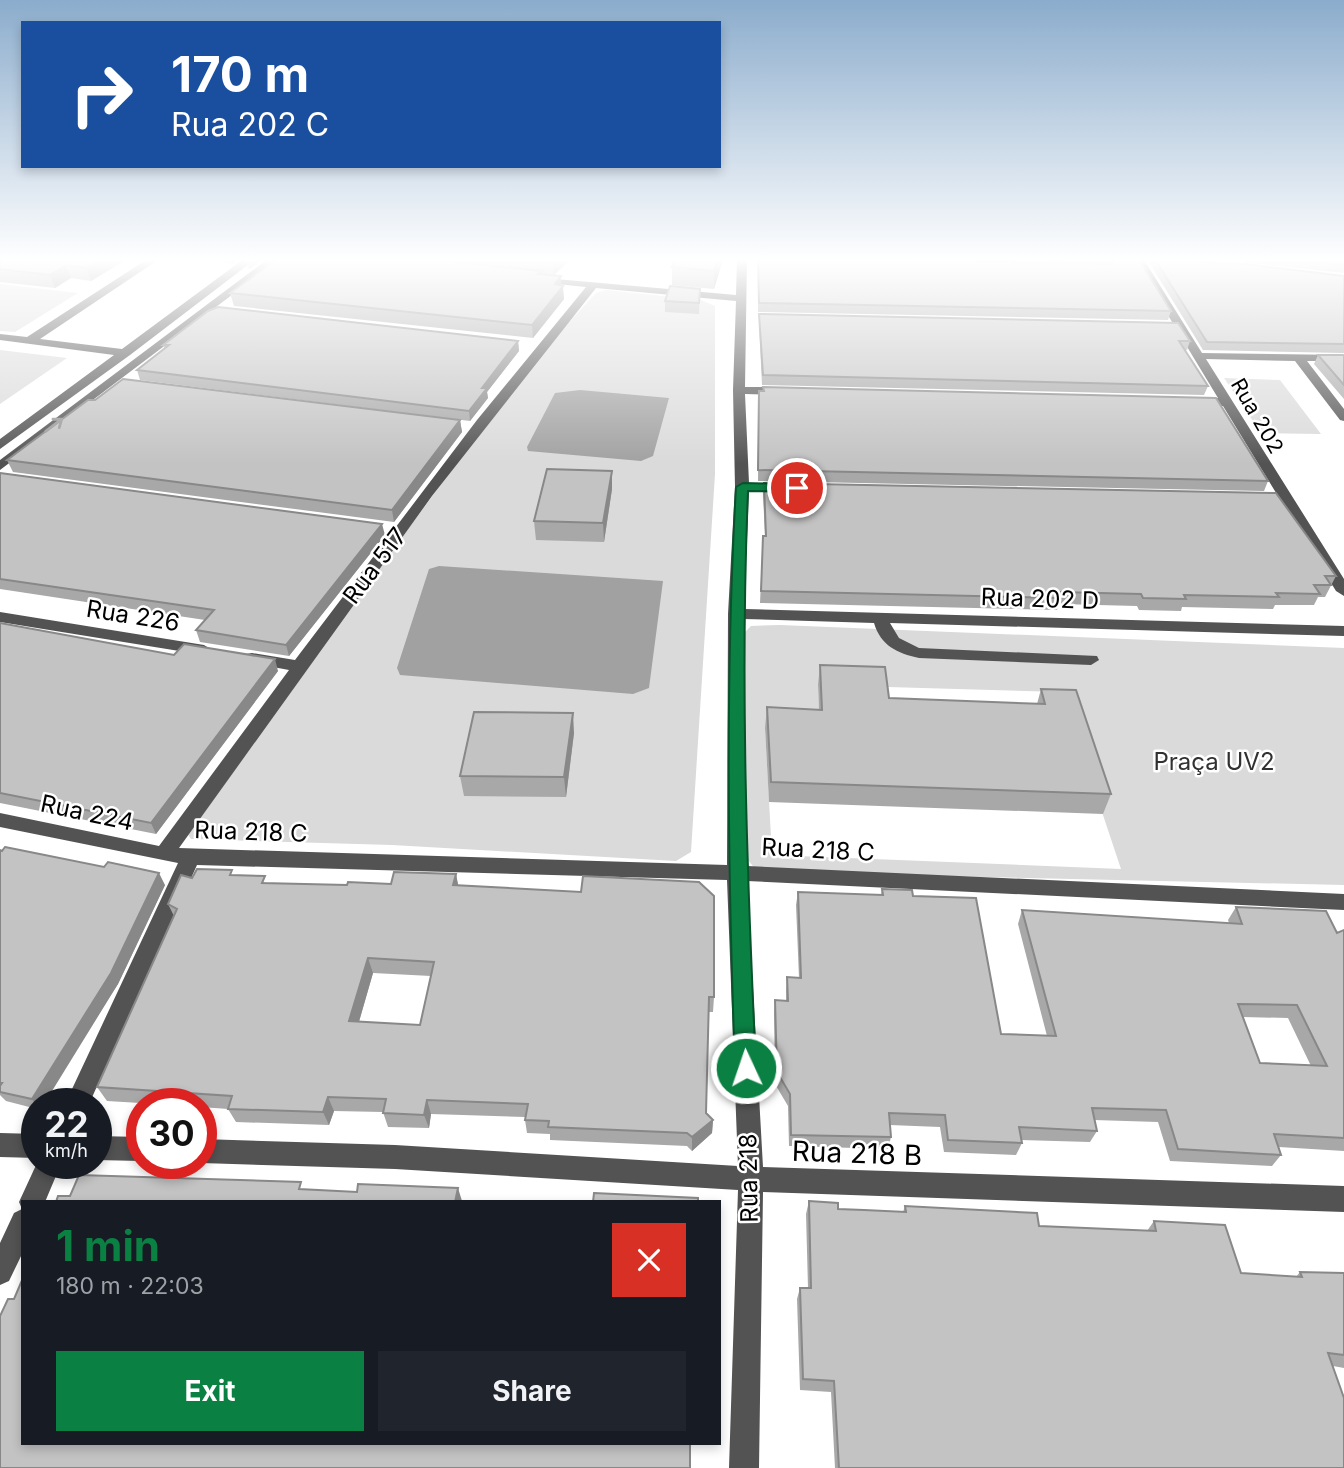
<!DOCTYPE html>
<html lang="en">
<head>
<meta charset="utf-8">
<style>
	:root { --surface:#171b24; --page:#20242c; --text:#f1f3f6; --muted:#9ea1a6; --accent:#0b8043 }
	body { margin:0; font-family:Inter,sans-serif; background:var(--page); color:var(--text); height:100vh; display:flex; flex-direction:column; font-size:26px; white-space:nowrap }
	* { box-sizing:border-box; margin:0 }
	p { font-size:23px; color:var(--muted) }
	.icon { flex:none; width:38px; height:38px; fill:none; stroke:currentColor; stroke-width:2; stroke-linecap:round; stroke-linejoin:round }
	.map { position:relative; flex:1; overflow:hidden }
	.sheet { position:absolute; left:21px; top:1200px; width:700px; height:245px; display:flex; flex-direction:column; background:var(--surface); border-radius:0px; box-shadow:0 4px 10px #0003 }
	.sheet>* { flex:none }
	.banner { position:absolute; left:21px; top:21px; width:700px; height:147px; border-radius:0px; box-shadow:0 4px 10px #0003; background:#1a4fa0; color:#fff; overflow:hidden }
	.speed { position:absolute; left:21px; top:1088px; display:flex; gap:14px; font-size:35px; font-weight:700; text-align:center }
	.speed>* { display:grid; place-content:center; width:91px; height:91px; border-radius:50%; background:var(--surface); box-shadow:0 4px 10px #0003; line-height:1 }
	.speed small { font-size:18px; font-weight:400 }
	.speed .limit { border:10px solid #d22; background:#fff; color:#111 }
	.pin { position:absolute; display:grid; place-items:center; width:60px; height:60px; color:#fff; margin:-30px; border:4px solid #fff; border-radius:50%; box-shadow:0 2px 7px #0007 }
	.me { position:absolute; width:77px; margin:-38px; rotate:357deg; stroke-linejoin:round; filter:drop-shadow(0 0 5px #0008) }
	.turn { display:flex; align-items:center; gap:24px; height:147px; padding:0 35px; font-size:32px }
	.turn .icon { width:91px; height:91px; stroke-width:2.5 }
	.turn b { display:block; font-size:49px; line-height:60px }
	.round { display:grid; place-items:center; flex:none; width:74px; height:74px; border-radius:0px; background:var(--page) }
	.head { display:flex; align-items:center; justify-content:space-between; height:119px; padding:0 35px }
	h1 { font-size:42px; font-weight:700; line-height:52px; color:var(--accent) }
	.action { display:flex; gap:14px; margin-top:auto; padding:14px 35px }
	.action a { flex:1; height:80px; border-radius:0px; background:var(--accent); color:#fff; font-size:28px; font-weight:700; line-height:80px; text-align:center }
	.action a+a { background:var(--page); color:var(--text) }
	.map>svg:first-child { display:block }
	.green { fill:#dadada; fill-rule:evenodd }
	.water { fill:#a1a1a1 }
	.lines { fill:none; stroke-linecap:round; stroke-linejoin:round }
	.minor { fill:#535353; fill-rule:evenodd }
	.wall { fill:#a8a8a8; fill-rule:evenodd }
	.shaded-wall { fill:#888 }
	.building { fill:#c3c3c3; stroke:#888; stroke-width:2; fill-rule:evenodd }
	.oneway { stroke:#989898 }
	.route { fill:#0b8043; stroke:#07532c; stroke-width:2 }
	.labels { text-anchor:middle; stroke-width:5; stroke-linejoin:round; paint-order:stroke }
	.far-street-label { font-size:21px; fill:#000; stroke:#fff }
	.street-label { font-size:24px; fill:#000; stroke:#fff }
	.park-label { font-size:24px; fill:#313131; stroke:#fff }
	.near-street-label { font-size:28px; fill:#000; stroke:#fff }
</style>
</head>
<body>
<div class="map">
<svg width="1344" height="1468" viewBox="0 0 1344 1468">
	<rect width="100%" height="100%" fill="#fff"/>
	<!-- green -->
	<path class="green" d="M0 284 78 293 15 332 0 331Z
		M606 290 701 300 715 306V474L691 852 676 861 392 845 191 839 185 830 531 363 596 293Z
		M0 350 67 358 0 404Z
		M1224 378 1280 380 1321 434 1261 433Z
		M780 625 1344 648V885L758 872 740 851V637L751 626ZM818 685 1062 692 1121 869 772 855 765 728 820 730Z"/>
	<!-- water -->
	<path class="water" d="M580 390 669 398 653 456 641 461 528 451 527 447 555 393Z
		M439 566 663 581 649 688 633 694 400 675 397 668 429 569Z"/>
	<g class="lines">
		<!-- minor -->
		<path class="minor" d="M149 258H161L40 339 122 349 245 258H257L130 355 0 449V439L114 355 0 340V334L27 337Z
			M269 258H281L0 470V460Z
			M737 258H747L745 387H785L791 391 785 395 745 394 749 483 788 484 795 488 788 492 749 491 744 609 1344 626V636L890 623 899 638 919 648 1097 656 1099 660 1091 665 919 658C897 653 881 646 874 623L744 619 747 866 1344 894V910L747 881 763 1167 1344 1186V1212L763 1192 759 1468H729L738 1190 395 1169 201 1163V1139L395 1145 738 1166 727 880 197 865 89 1104H65L178 863 0 827V813L159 846 289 670 246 662 244 658 246 654 252 653 295 660 477 420 586 287 537 282 533 281V277L736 295ZM596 288 736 301 733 390 735 487 728 614 727 865 179 848 432 496Z
			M890 258 1137 261V258H1147L1146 263 1202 353 1344 355V361H1307L1344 409V421L1340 420 1295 361 1206 359 1344 579V596L1336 591 1223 406H1198L1192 402 1198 398H1218L1137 264 895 261Z
			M0 612 204 645 212 650 204 655 0 622Z
			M0 1133 37 1134V1158L0 1157Z
			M96 1136 142 1137V1161L96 1160Z
			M37 1163 61 1164 45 1202H23V1252L9 1281 0 1285V1243L14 1213 22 1209 19 1202Z"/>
	</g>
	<!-- wall -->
	<path class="wall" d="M0 258H129L91 281 71 278 55 288 0 282Z
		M210 258H241L232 264Z
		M246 258H264L250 269 248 268Z
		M266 258H572L554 275 542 274V275L561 285 564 299 533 338 234 306 230 293 268 265Z
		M676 258H723L714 289 672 285V267Z
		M758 258 1111 264 1112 260 1171 311 1168 320 758 312Z
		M1149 258H1200L1201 262 1344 276V353L1203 350 1149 262Z
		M1244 258H1344V273L1243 262Z
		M700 289 699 314 665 312V301Z
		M759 314 1190 341 1187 350H1185L1208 386 1204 395 762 385 759 323Z
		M518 341 519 351 487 392 488 398 470 421 140 380 137 370 165 349 163 345Z
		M1318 355H1344V399L1314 364Z
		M759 391 1268 481 1264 491 758 481Z
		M460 420 462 432 394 522 13 472 7 460Z
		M0 473 385 535 289 656 200 642 196 630 205 620 0 589Z
		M764 483 1336 576 1325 597H1318L1314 605H1275L1273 609 1182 607 1181 611 1139 610 1137 606 1059 604 1057 610 760 603 763 536H765L763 494Z
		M612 489 604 542 536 540 534 521Z
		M0 623 174 655 278 671 156 834 0 803Z
		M820 665 889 698 1037 704 1041 689 1111 794 1103 814 769 802 765 728 767 707 819 710 818 685Z
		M574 733 566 797 464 796 460 776Z
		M0 850 165 885 118 984 37 1104V1109L6 1101 0 1095Z
		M456 874 458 886 714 997 713 1012H709L706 1113 713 1120 712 1133 692 1151 687 1146 550 1140V1134L527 1133 525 1120V1117L431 1114 429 1128 388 1127 383 1112 334 1111 329 1125 236 1122 228 1109 201 1107V1104H157L107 1101 97 1087 174 916 168 904 192 878 234 875 267 883 347 885 391 884ZM373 973 431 976 420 1025 359 1022Z
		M882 889 913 896 1001 1034 1047 1036 1018 924 1022 910 1229 923 1228 920 1236 907 1337 933 1344 930V1151L1279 1147 1281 1155 1272 1166 1170 1161 1158 1122 1094 1120 1097 1131 1090 1142 1021 1140 1022 1143 1016 1155 944 1152 940 1127 890 1125 891 1137 888 1149 789 1146 788 1106 775 1084 774 1013 775 1000 786 1001V990L787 977 799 978 796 905 798 892 881 895ZM1243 1017 1288 1018 1311 1066 1260 1063Z
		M809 1201 838 1209 903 1212 905 1206 1039 1226 1147 1231 1154 1221 1241 1273 1296 1277 1300 1272 1344 1273V1368L1333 1366 1344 1468H835L831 1392 800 1390 797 1299 800 1288H808L806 1214Z"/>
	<!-- shaded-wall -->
	<path class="shaded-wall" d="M103 258H129L91 281 87 268Z
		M231 258H241L232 264Z
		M248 258H264L250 269Z
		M557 258H572L554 275 553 262Z
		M718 258H723V260L714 289V271Z
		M66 265 71 278 55 288 50 275Z
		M561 276V288L563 286 564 299 533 338 532 325 555 284Z
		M518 341 519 351 487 392 488 398 470 421 469 411 482 388Z
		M460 420 462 432 394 522 392 510Z
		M612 471V489L604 542 603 523Z
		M382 524 385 535 289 656 286 645Z
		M275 659 278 671 156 834 151 823Z
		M573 713 574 733 566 797 564 777Z
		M159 873 165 885 118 984 44 1104H37V1105L32 1099Z
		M456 874 459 889 453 885Z
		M368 958 373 973 355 1035 349 1021Z
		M328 1097 334 1111 329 1125 323 1112Z
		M427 1100 431 1114 429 1128 424 1115Z
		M713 1120 712 1133 692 1151V1137Z
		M458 1188 462 1201V1202H455Z"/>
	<!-- building -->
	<path class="building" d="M0 258H103L87 268 66 265 50 275 0 269Z
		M272 258H415L542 271 538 274 561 276 555 284 563 286 532 325 230 293 277 259Z
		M516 258H557L553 262Z
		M676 258H718L714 271 672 267Z
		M758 258H912L913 261 1112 264V260H1139L1171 311 759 303Z
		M1154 258H1200L1201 262 1245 264 1344 276V344L1207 342Z
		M1287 258H1344V265Z
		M670 286 700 289 699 303 665 301Z
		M218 307 518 341 482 388H487L469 411 137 370 169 345H163L208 311Z
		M759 314 1178 323 1190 341H1179L1208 386 763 375Z
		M1318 355H1344V385Z
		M123 379 460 420 392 510 7 460 88 400H95Z
		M763 387 1216 398 1268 481 758 470 759 391H764Z
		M547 469 612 471 603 523 534 521Z
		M0 473 382 524 286 645 196 630 214 610 0 579Z
		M764 483 1276 493 1336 576H1325L1331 585H1314L1320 594 1276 593 1279 597 1184 595 1186 599 1143 598 1141 594 1059 592 1061 598 761 591 763 536H766Z
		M0 623 174 655 184 644 275 659 151 823 0 793Z
		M820 665 885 667 889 698 1045 704 1041 689 1076 690 1111 794 771 782 767 707 822 710Z
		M474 712 573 713 564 777 460 776Z
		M5 847 104 867 108 862 159 873 111 973 32 1099 0 1092V1086L2 1083H0V850L2 851Z
		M197 869 232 870 230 875 265 876 262 883 347 885 348 882 391 884 394 872 456 874 453 885 581 892 583 876 699 882 714 896V997H709L706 1113 713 1120 692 1137 687 1133 548 1127 549 1121 525 1120 528 1104 427 1100 424 1115 383 1113 386 1099 328 1097 323 1112 228 1109 232 1096 97 1087 177 909 168 904 181 875 192 878ZM368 958 434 962 420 1025 349 1021Z
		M882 889 912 890 913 896 976 898 1001 1034 1056 1036 1022 910 1242 924 1236 907 1326 911 1337 933 1344 930V1138L1274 1134 1281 1155 1178 1149 1166 1110 1092 1108 1097 1131 1019 1127 1022 1143 948 1140 945 1115 889 1113 891 1137 791 1135 790 1094 777 1072 775 1000 788 1001 787 977 801 978 798 892 883 895ZM1238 1004 1297 1005 1327 1066 1260 1063Z
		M79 1175 301 1182 299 1189 357 1192 358 1184 458 1188 455 1202H56L58 1196H70Z
		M594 1193 698 1198V1202H593Z
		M809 1201 838 1203V1209L864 1210 906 1212 905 1206 1037 1213 1039 1226 1156 1231 1154 1221 1225 1225 1241 1273 1302 1277 1300 1272 1344 1273V1355L1328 1353 1344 1398V1468H839L834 1381 803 1379 800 1288H811Z
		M23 1278V1444H690V1468H0V1316L8 1299H14Z"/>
	<!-- one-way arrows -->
	<defs><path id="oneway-shaft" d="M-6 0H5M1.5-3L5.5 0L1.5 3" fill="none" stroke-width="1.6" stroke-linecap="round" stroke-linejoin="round" transform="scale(1.75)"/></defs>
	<use class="oneway" href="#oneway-shaft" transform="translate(54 425) rotate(-37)"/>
	<!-- sky -->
	<linearGradient id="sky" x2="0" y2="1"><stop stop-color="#8baccc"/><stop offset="0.56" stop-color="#fff"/><stop offset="1" stop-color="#fff" stop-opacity="0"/></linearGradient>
	<rect width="1344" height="464" fill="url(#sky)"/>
	<!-- route -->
	<path class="route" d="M743 483 797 484 803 488 797 492 748 491C740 684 747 875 756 1068L753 1074 746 1077 738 1074 735 1068C728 874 725 681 736 487Z"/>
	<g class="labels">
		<!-- far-street labels -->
		<g class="far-street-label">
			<text transform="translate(1257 416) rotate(60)" y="7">Rua 202</text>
		</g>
		<!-- street labels -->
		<g class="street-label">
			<text transform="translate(375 566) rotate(-53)" y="8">Rua 517</text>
			<text transform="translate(1040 599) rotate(2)" y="8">Rua 202 D</text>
			<text transform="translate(133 616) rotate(9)" y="8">Rua 226</text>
			<text transform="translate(87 813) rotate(12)" y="8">Rua 224</text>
			<text transform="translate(251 832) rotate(2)" y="8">Rua 218 C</text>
			<text transform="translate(818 850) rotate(3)" y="8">Rua 218 C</text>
			<text transform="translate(749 1178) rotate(-91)" y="8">Rua 218</text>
		</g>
		<!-- park labels -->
		<g class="park-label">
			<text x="1214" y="770">Praça UV2</text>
		</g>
		<!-- near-street labels -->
		<g class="near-street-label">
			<text transform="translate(857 1153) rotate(2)" y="10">Rua 218 B</text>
		</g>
	</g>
</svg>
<div class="speed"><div>22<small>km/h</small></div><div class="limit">30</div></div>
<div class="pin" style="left:797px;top:488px;background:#d93025"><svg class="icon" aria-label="arrive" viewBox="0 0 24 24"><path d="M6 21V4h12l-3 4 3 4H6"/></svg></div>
<svg class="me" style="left:746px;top:1068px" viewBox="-20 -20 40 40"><circle r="17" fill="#0b8043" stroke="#fff" stroke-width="3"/><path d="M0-11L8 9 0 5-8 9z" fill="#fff"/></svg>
<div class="banner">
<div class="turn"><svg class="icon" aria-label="right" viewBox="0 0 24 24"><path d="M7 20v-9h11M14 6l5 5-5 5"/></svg><div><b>170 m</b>Rua 202 C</div></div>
</div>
<section class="sheet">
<div class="head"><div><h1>1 min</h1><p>180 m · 22:03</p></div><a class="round" style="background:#d93025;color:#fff"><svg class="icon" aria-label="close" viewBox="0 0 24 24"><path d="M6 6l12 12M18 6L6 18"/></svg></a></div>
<div class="action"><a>Exit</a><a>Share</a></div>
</section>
</div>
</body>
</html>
